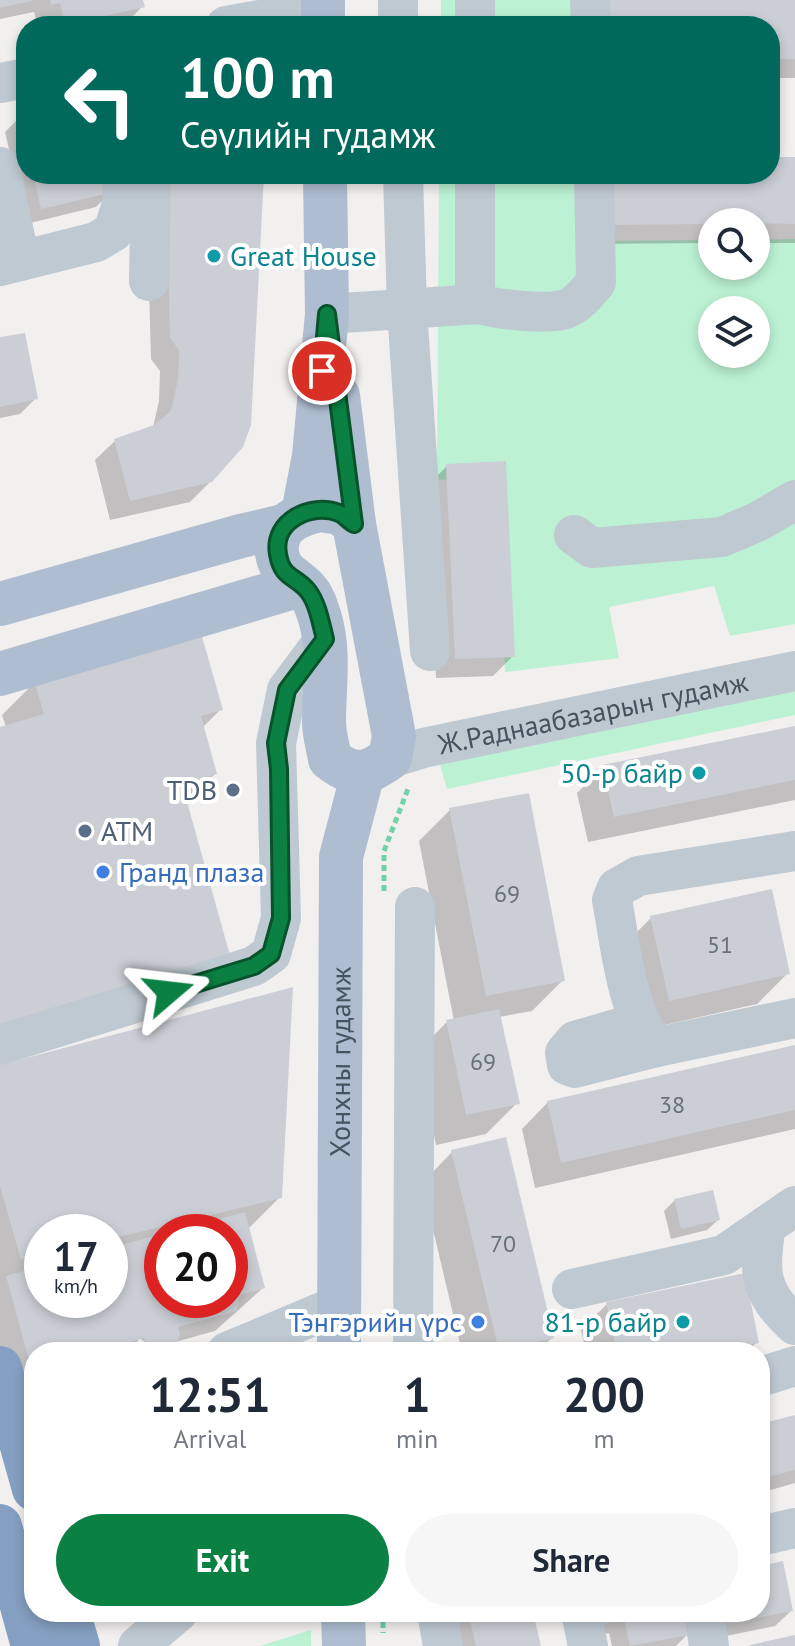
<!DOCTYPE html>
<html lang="en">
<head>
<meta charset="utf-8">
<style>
	:root { --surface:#fff; --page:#f6f6f7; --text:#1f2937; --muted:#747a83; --accent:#0b8043 }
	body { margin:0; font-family:"PT Sans",sans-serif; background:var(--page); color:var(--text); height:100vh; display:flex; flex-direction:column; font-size:30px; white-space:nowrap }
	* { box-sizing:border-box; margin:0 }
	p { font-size:26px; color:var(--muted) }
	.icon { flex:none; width:44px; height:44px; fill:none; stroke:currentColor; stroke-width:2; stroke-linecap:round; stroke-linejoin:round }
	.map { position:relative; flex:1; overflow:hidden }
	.drawer { position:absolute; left:24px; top:1342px; width:746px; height:280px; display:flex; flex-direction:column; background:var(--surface); border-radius:32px; box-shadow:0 4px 12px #0003 }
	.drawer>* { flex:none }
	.hud { position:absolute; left:16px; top:16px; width:764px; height:168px; border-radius:32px; box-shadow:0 4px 12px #0003; background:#00695c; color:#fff; overflow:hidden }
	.fabs { position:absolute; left:698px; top:208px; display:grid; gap:16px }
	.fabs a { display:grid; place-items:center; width:72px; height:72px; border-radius:50%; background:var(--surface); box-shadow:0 4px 12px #0003; font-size:40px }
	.speed { position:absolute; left:24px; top:1214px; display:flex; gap:16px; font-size:40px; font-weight:700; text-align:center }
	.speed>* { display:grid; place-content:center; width:104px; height:104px; border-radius:50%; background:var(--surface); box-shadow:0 4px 12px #0003; line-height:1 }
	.speed small { font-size:20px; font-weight:400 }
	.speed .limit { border:12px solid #d22; background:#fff; color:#111 }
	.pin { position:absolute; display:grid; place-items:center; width:68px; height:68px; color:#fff; margin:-34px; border:4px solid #fff; border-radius:50%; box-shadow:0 2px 8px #0007 }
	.me { position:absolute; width:88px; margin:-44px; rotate:73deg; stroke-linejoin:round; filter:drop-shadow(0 0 6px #0008) }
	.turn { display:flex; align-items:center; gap:28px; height:168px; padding:0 32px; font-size:36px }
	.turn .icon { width:104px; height:104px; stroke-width:2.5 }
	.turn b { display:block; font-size:56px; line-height:68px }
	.eta { display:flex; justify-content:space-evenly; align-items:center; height:136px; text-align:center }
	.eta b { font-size:48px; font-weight:800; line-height:56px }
	.button { display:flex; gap:16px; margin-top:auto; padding:16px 32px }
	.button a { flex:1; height:92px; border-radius:48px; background:var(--accent); color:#fff; font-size:32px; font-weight:800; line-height:92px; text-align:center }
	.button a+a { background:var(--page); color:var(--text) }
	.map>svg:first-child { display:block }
	.green { fill:#bcf2d3; fill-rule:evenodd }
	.shadow { fill:#0003; fill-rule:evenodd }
	.building { fill:#cbced4 }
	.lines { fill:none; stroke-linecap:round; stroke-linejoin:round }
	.path { stroke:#71d2a7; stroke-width:5; stroke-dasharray:6 4; stroke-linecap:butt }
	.minor { stroke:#bfc9d2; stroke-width:40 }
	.major { stroke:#aebdd0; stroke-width:44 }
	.highway { stroke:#849fc1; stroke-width:44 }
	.route-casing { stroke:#07532c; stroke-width:20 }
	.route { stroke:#0b8043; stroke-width:14 }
	.culture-dot { fill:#0f9aa8; stroke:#fff; stroke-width:3 }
	.service-dot { fill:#5c6f8a; stroke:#fff; stroke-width:3 }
	.shop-dot { fill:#3f7fe0; stroke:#fff; stroke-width:3 }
	.labels { text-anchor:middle; stroke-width:8; stroke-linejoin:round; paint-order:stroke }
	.number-label { font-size:24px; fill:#67717c }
	.culture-label { font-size:28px; fill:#0d838f; stroke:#fff; text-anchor:end }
	.street-label { font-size:28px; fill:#46525e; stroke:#fff }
	.service-label { font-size:28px; fill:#4e5e75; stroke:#fff; text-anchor:end }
	.shop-label { font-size:28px; fill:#366cbe; stroke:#fff; text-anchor:start }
</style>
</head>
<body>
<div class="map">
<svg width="795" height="1646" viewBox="0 0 795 1646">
	<rect width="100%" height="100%" fill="#f2efef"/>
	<!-- green -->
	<path class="green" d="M441 0H591V26H441Z
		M439 174H592V241L712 240V266H756V240L795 239V624L730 636 714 586 609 607 619 658 505 672 496 478 437 480ZM712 310H756V354H712Z
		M795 682V715L447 789 437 754Z
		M311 1630V1646H260Z"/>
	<!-- shadow -->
	<path class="shadow" d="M0 0H141L143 6 127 22 108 26H46L44 17 36 19 34 12 0 19Z
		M795 0V78H770V26Z
		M26 115V174H108L112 191 96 207 26 224 5 132 20 117Z
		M770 159H795V243H756V222H712V243L583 244 582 174H770Z
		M262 174 211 481 190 502 110 520 95 460 116 440 153 427 159 401 160 371 151 359 146 176Z
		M0 340 36 398 20 414 0 418Z
		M447 466 513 656 493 676 436 678 427 486Z
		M35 682 221 709 202 728 215 774 185 804 0 1047V729L6 727 2 715Z
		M795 728V800L588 842 577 793 603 767Z
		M450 810 563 980 532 1011 499 1017 517 1103 486 1134 436 1145 416 1053 447 1022 454 1021 419 841Z
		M651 918 788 973 757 1004 638 1031 620 949Z
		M795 1047V1129L535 1188 522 1129 548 1102Z
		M0 1067 280 1197 249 1228 263 1288 215 1331 175 1342 168 1352H160L139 1338 137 1342 153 1352H34V1368L8 1375 0 1345ZM42 1232H110V1300H42ZM162 1232H230V1300H162Z
		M452 1152 552 1338 537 1352H462L422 1183Z
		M675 1200 718 1220 707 1230 671 1239 664 1211Z
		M607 1304 757 1342 747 1352H586L581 1330Z
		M795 1417V1483L760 1493V1426Z
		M760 1568 791 1611 775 1626 716 1638 711 1612H760Z
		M430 1612H531L539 1646H438Z
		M563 1612H683L688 1634 676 1646H612L609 1633 570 1642Z"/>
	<!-- building -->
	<path class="building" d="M0 0H32V1L0 8Z
		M50 0H143L145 7 65 25 60 3 51 5Z
		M601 0H795V59H770V26H601Z
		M26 113V138L25 139 19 115Z
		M770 157H795V224L712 222V224L602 225V174H770Z
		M33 174H110L114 192 41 209Z
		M166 174H264L251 425 243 447 212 482 130 501 114 439 154 425 171 411 178 379 179 350 170 338Z
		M25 333 38 399 0 407V337Z
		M506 461 515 657 455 659 446 464Z
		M201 633 223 710 201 716 217 774 182 784 231 959 0 1024V727L44 714 34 680Z
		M795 726V780L614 817 602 765Z
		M529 793 565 981 486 996 449 808Z
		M772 889 790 974 669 1001 650 916Z
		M293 987 282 1198 110 1239V1232H42V1255L21 1260 0 1186V1065Z
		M499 1009 520 1104 466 1115 446 1020Z
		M795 1045V1110L561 1163 547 1101Z
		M506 1137 554 1338 499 1351 451 1150Z
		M713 1190 720 1220 681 1229 674 1199Z
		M245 1212 265 1288 240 1295 237 1311 178 1327 180 1336 174 1348 163 1352H157L146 1345 144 1338 95 1352H80L71 1345 45 1352H34V1355L28 1357 6 1276 42 1266V1300H110V1248L162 1234V1300H230V1232L174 1231Z
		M745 1273 759 1343 715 1352H617L606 1302Z
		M795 1415V1470L760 1479V1424Z
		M783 1561 793 1611 731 1623 729 1612H760V1566Z
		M468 1612H533L541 1646H476Z
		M582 1612H685L690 1635 630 1646 624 1619 585 1628Z
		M795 1635V1646H750V1645Z"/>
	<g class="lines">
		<!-- path -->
		<path class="path" d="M384 891V851L408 789
			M383 1612V1633"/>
		<!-- minor -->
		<g class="minor">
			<path d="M398 0V26"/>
			<path d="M590 0 591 26"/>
			<path d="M226 26 288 15 323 16"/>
			<path d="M475 26V0"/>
			<path d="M0 83 26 78"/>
			<path d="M0 167 20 261"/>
			<path d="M403 174 407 309 430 651"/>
			<path d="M475 174V293L480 304C499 310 543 314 562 310 575 308 588 292 596 282L594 174"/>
			<path d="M0 266 96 242 113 232 123 201 122 174"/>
			<path d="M149 281 151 174"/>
			<path d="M327 314 480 304"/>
			<path d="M574 535 592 548 722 537 759 521 795 500"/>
			<path id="s1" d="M390 758 423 748 795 671"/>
			<path d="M795 851 638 876 617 888 612 900C620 942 627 1018 657 1047L795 1018"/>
			<path d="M640 1022 575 1041 565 1053 567 1065 575 1068 657 1047"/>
			<path d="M0 1045 254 966 271 954 281 918 276 743 287 690 325 639"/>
			<path d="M766 1226C758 1271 759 1293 795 1325"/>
			<path d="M572 1289 724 1255 795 1206"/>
			<path d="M227 1352 339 1305"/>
			<path d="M413 1352 415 907"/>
			<path d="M760 1377 795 1366"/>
			<path d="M760 1536 795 1528"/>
			<path d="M437 1612 443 1646"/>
			<path d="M581 1612 588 1646"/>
			<path d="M704 1612 709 1646"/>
			<path d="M138 1646 178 1612"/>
		</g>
		<!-- major -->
		<g class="major">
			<path d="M323 0V26"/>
			<path d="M338 396 354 524"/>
			<path d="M320 510 340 513 354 524 394 736 390 758C365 776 354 777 330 759 328 747 324 734 324 722 324 686 330 653 320 618 317 609 313 596 307 590 294 576 280 574 277 553 274 525 297 515 320 510Z"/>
			<path d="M303 513 314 456 327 314 325 174"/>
			<path d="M0 604 241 536 284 526"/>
			<path d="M0 674 301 585"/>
			<path id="s2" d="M339 1352 341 857 363 773"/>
			<path d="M343 1612 344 1646"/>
		</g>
		<!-- highway -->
		<path class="highway" d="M0 1368 34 1489
			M0 1526 33 1646
			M68 1612 78 1646"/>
	</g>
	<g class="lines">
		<!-- route casing -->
		<g class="route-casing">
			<path id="route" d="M169 992 254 966 271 954 281 918 279 769 276 743 287 690 325 639C321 624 318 604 308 591 295 575 282 579 278 554 272 521 311 502 339 513 344 515 349 521 354 524L327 314 322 371"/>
		</g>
		<!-- route -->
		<use href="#route" class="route"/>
	</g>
	<!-- markers -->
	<g class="culture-dot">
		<circle cx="214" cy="256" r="8"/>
		<circle cx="699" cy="773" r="8"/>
		<circle cx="683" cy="1322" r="8"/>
	</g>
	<g class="service-dot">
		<circle cx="233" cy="790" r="8"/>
		<circle cx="85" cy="831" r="8"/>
	</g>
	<g class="shop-dot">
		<circle cx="103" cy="872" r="8"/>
		<circle cx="478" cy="1322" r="8"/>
	</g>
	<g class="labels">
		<!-- number labels -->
		<g class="number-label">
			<text x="507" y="902">69</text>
			<text x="720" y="953">51</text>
			<text x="483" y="1070">69</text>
			<text x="672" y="1113">38</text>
			<text x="503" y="1252">70</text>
		</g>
		<!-- culture labels -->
		<g class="culture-label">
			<text x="230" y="266" text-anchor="start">Great House</text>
			<text x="683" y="783">50-р байр</text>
			<text x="667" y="1332">81-р байр</text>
		</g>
		<!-- street labels -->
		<g class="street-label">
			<text dy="10" stroke="none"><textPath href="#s1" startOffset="208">Ж.Раднаабазарын гудамж</textPath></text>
			<text dy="10" stroke="none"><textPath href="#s2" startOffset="290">Хонхны гудамж</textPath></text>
		</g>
		<!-- service labels -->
		<g class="service-label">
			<text x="217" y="800">TDB</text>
			<text x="101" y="841" text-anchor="start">ATM</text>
		</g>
		<!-- shop labels -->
		<g class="shop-label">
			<text x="119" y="882">Гранд плаза</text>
			<text x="462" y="1332" text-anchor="end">Тэнгэрийн үрс</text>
		</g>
	</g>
</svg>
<div class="fabs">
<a><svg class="icon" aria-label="search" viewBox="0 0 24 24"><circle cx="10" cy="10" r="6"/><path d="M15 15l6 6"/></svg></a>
<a><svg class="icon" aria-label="layers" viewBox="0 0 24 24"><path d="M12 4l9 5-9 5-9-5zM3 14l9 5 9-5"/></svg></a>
</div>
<div class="speed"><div>17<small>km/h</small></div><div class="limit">20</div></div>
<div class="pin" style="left:322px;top:371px;background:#d93025"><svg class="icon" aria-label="arrive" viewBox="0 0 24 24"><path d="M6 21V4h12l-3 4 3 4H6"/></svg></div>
<svg class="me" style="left:169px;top:992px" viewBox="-20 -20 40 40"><path d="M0-17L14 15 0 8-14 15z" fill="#0b8043" stroke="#fff" stroke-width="4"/></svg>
<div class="hud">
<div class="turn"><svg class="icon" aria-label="left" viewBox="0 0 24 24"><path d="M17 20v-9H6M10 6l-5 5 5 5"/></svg><div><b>100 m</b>Сөүлийн гудамж</div></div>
</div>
<section class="drawer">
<div class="eta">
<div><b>12:51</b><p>Arrival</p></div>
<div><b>1</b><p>min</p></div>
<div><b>200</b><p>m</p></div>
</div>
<div class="button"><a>Exit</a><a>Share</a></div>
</section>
</div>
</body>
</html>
